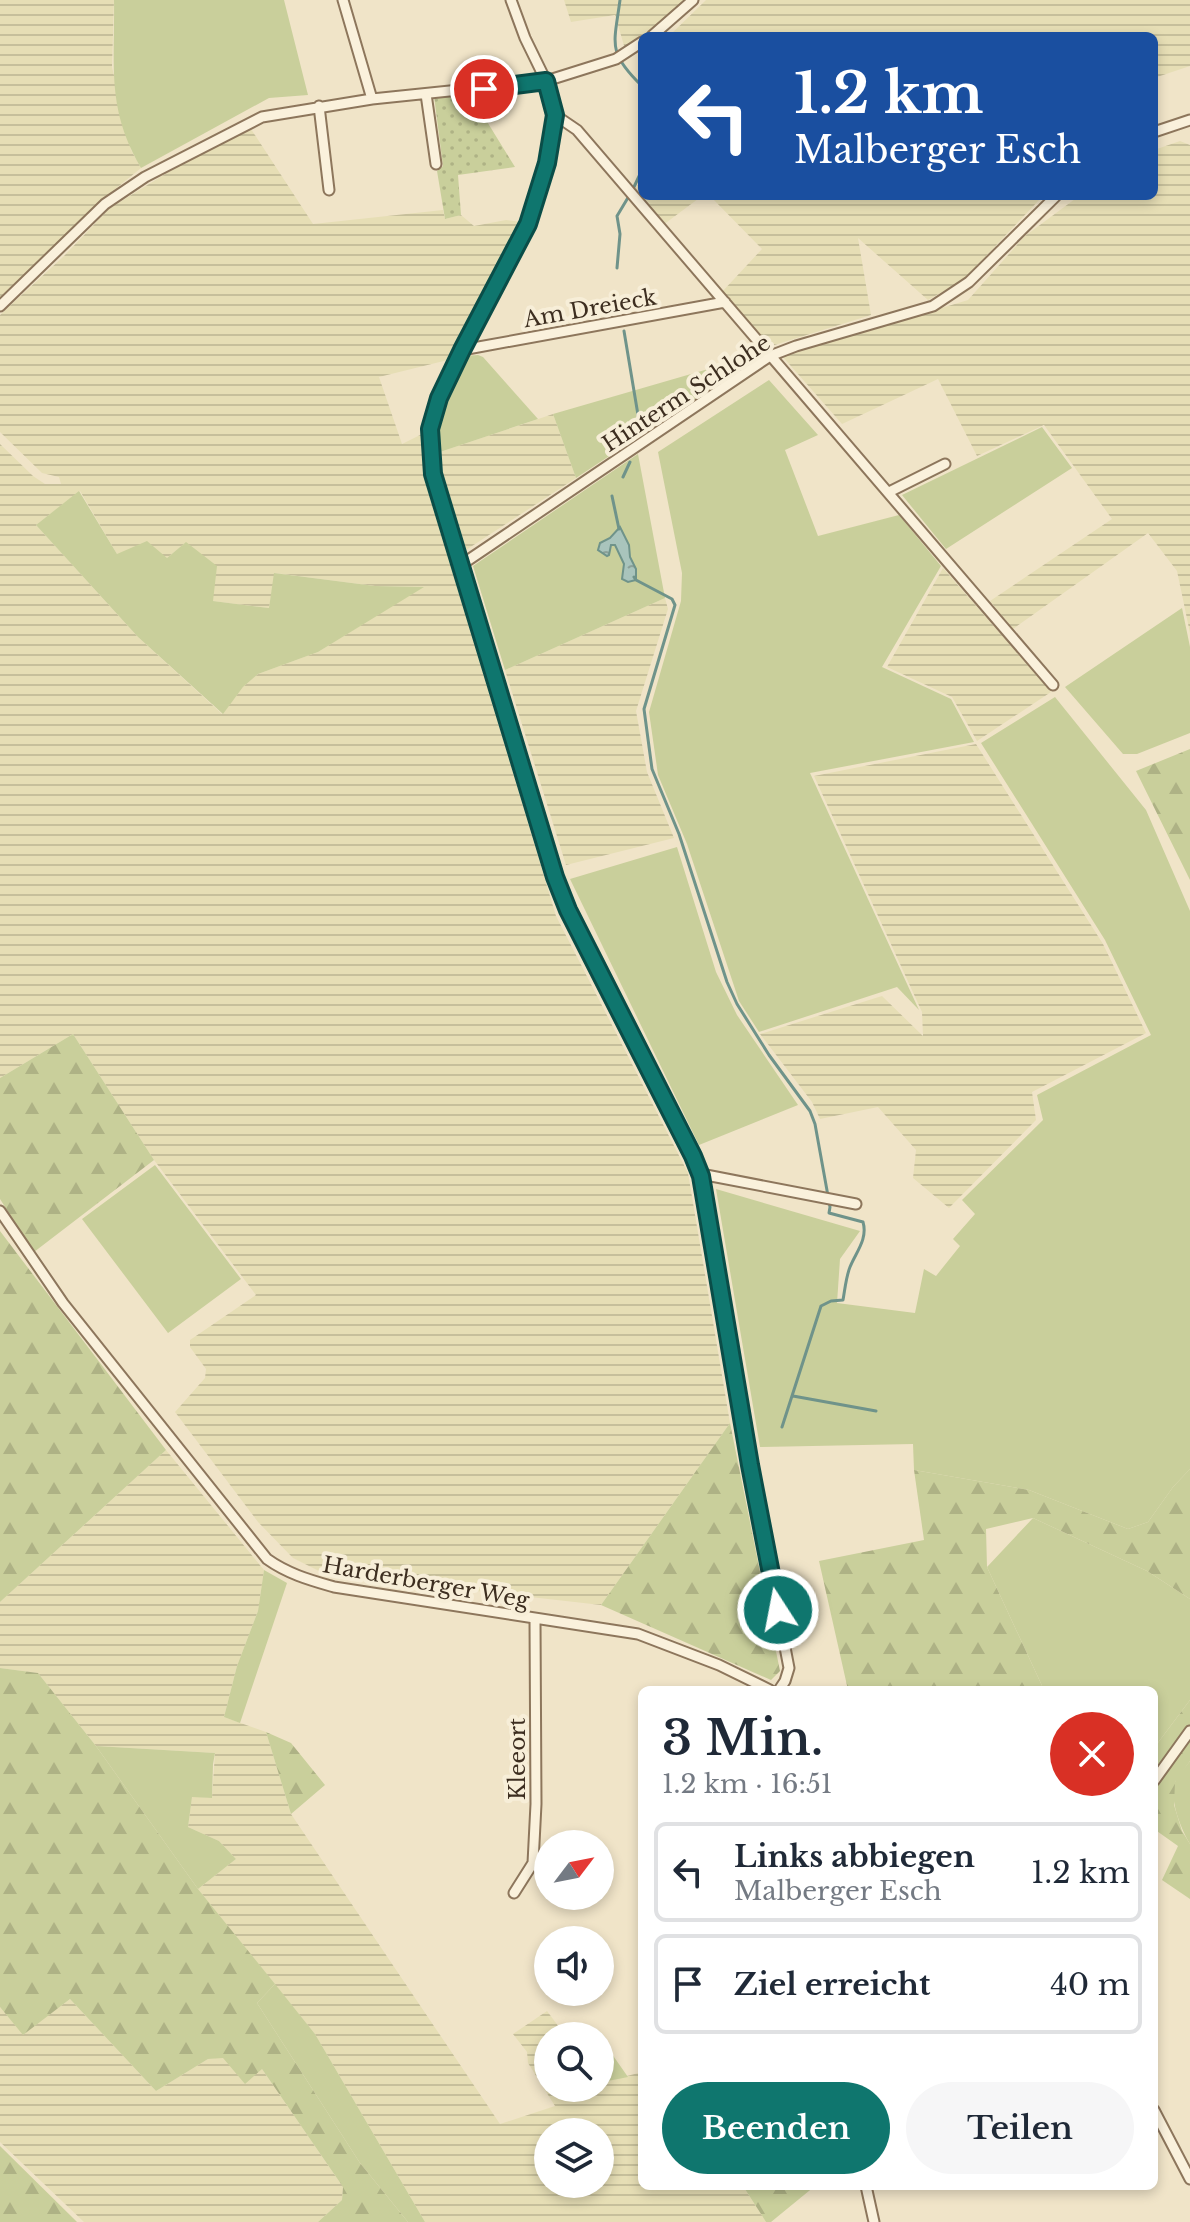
<!DOCTYPE html>
<html lang="de">
<head>
<meta charset="utf-8">
<style>
	:root { --surface:#fff; --page:#f6f6f7; --text:#1f2937; --muted:#747a83; --line:#e0e1e3; --accent:#0f766e }
	body { margin:0; font-family:"Libre Baskerville",serif; background:var(--page); color:var(--text); height:100vh; display:flex; flex-direction:column; font-size:30px; white-space:nowrap }
	* { box-sizing:border-box; margin:0 }
	p { font-size:26px; color:var(--muted) }
	.icon { flex:none; width:44px; height:44px; fill:none; stroke:currentColor; stroke-width:2; stroke-linecap:round; stroke-linejoin:round }
	.map { position:relative; flex:1; overflow:hidden }
	.panel { position:absolute; left:638px; top:1686px; width:520px; height:504px; display:flex; flex-direction:column; background:var(--surface); border-radius:12px; box-shadow:0 4px 12px #0003 }
	.panel>* { flex:none }
	.banner { position:absolute; left:638px; top:32px; width:520px; height:168px; border-radius:12px; box-shadow:0 4px 12px #0003; background:#1a4fa0; color:#fff; overflow:hidden }
	.needle { width:52px; rotate:58deg }
	.controls { position:absolute; left:534px; top:1830px; display:grid; gap:16px }
	.controls a { display:grid; place-items:center; width:80px; height:80px; border-radius:50%; background:var(--surface); box-shadow:0 4px 12px #0003; font-size:40px }
	.pin { position:absolute; display:grid; place-items:center; width:68px; height:68px; color:#fff; margin:-34px; border:4px solid #fff; border-radius:50%; box-shadow:0 2px 8px #0007 }
	.me { position:absolute; width:88px; margin:-44px; rotate:349deg; stroke-linejoin:round; filter:drop-shadow(0 0 6px #0008) }
	.turn { display:flex; align-items:center; gap:28px; height:168px; padding:0 24px; font-size:36px }
	.turn .icon { width:104px; height:104px; stroke-width:2.5 }
	.turn b { display:block; font-size:56px; line-height:68px }
	.round { display:grid; place-items:center; flex:none; width:84px; height:84px; border-radius:42px; background:var(--page) }
	.headline { display:flex; align-items:center; justify-content:space-between; height:136px; padding:0 24px }
	h1 { font-size:48px; font-weight:600; line-height:60px }
	.primary-button { display:flex; gap:16px; margin-top:auto; padding:16px 24px }
	.primary-button a { flex:1; height:92px; border-radius:48px; background:var(--accent); color:#fff; font-size:32px; font-weight:600; line-height:92px; text-align:center }
	.primary-button a+a { background:var(--page); color:var(--text) }
	ul { padding:0; list-style:none }
	li { display:flex; align-items:center; gap:24px; height:100px; margin:0 16px 12px; padding:0 8px; border:4px solid var(--line); border-radius:12px }
	li div { flex:1 }
	li b { display:block; font-size:30px }
	li em { font-style:normal }
	.map>svg:first-child { display:block }
	.farmland { fill:url(#farmland-rules); fill-rule:evenodd }
	.grass { fill:#c9cf9b }
	.forest { fill:url(#forest-firs) }
	.park { fill:url(#park-dots) }
	.water { fill:url(#water-ripples); stroke:#6f938a; stroke-width:2 }
	.lines { fill:none; stroke-linecap:round; stroke-linejoin:round }
	.stream { stroke:#6f938a; stroke-width:3 }
	.minor-casing { stroke:#8d765c; stroke-width:13 }
	.minor { stroke:#faf1dc; stroke-width:9 }
	.route-casing { stroke:#0a4d48; stroke-width:20 }
	.route { stroke:#0f766e; stroke-width:14 }
	.labels { text-anchor:middle; stroke-width:8; stroke-linejoin:round; paint-order:stroke }
	.street-label { font-size:22px; fill:#3d2e20; stroke:#f7eed8 }
</style>
</head>
<body>
<div class="map">
<svg width="1190" height="2222" viewBox="0 0 1190 2222">
	<defs>
		<pattern id="farmland-rules" width="6" height="5" patternUnits="userSpaceOnUse" patternTransform="scale(2)"><rect width="6" height="5" fill="#e6deb5"/><path d="M0 2.5h6" fill="none" stroke="#c6bf9b"/></pattern>
		<pattern id="forest-firs" width="22" height="20" patternUnits="userSpaceOnUse" patternTransform="scale(2)"><rect width="22" height="20" fill="#c9cf9b"/><path d="M5 1l3.5 6h-7zM16 11l3.5 6h-7z" fill="#aeb285"/></pattern>
		<pattern id="park-dots" width="8" height="8" patternUnits="userSpaceOnUse" patternTransform="scale(2)"><rect width="8" height="8" fill="#c9cf9b"/><path d="M2 2h.1M6 6h.1" fill="none" stroke="#aeb285" stroke-width="1.8" stroke-linecap="round"/></pattern>
		<pattern id="water-ripples" width="26" height="14" patternUnits="userSpaceOnUse" patternTransform="scale(2)"><rect width="26" height="14" fill="#a9c4bc"/><path d="M2 4q2-2 4 0t4 0M15 11q2-2 4 0t4 0" fill="none" stroke="#8ba098"/></pattern>
	</defs>
	<rect width="100%" height="100%" fill="#f0e4c8"/>
	<!-- farmland -->
	<path class="farmland" d="M0 0H114L112 67 131 150 141 168 97 204 0 300Z
		M564 0H689L656 31 647 36H642V39L625 49 615 15 571 22Z
		M706 0H1190V66L1154 78V36H669Z
		M251 129 313 224 443 210 445 219 461 215 474 226 506 220 522 222 529 233 489 315 464 356 379 377 402 444 424 433 425 469 452 559V570L556 916 688 1173 730 1423 601 1605 325 1574 293 1558 258 1522 175 1412 205 1378 206 1369 190 1347V1340L256 1295 154 1160 73 1034 0 1078V444L33 476 45 484H61L59 477 42 473 0 432V315L64 256 110 208 175 168ZM80 491 117 554 167 558 185 543 213 601 269 608 275 573 375 586 422 587 318 652 258 674 243 687 222 714 138 637 36 525Z
		M1180 141 1190 145V633L1177 571 1148 533 1013 629 990 601 1112 519 1044 425 977 456 938 379 842 424 782 356 968 300 1025 236 1079 196H1154V150Z
		M642 176V196H702L663 225 636 189Z
		M710 196H1043L963 280 928 300 858 238 871 315 768 347 721 293 762 249Z
		M553 414 576 478 466 550 439 470 437 453Z
		M943 568 1051 692 977 741 952 697 887 667Z
		M665 598 668 609 636 711 647 772 674 838 566 865 505 670Z
		M976 744 1103 944 1146 1033 1032 1092 1036 1120 949 1208 913 1178 916 1150 878 1107 820 1119 812 1102 760 1034 882 996 923 1036 922 1012 814 776Z
		M166 1450 264 1570 258 1611 237 1666 224 1717 266 1732 291 1814 500 2124 555 2106 528 2063 527 2052 513 2034 547 2011 562 2031 574 2022 582 2036H548V2088H600V2067L608 2081 642 2072V2186H743L766 2222H425L315 2034 198 1889 236 1859 219 1841 188 1827 192 1796 212 1798 215 1753 96 1746 38 1673 0 1668V1602ZM548 2132H600V2184H548Z
		M70 1999 156 2091 208 2059 223 2057 262 2069 343 2187 342 2200 318 2222H84L0 2142V2007L23 2034Z"/>
	<!-- grass -->
	<path class="grass" d="M114 0H284L308 95 269 98 141 168C106 108 115 66 114 0Z
		M760 354 747 365 576 478 553 414Z
		M478 355 483 357 538 419 437 453V424L444 403 464 356Z
		M769 380 818 435 785 450 818 536 899 515 941 566 882 667 951 699 974 742 810 773 919 1010 897 987 759 1032 739 1001 687 844 658 775 649 712 681 601 682 573 658 452Z
		M1042 427 1072 468 946 549 902 495Z
		M638 454 665 598 505 670 473 566Z
		M79 491 117 554 147 541 167 558 186 542 217 566 213 601 269 608 274 573 375 586 424 587 318 652 258 674 243 687 223 714 138 637 36 525Z
		M1182 608 1190 647V733L1137 754H1123L1065 687Z
		M1055 697 1146 810 1190 911V1469L1173 1487 1148 1522 1128 1529 1029 1490 914 1470 913 1444 760 1447 716 1189 860 1231 840 1259 837 1303 915 1313 924 1269 936 1276 960 1246 953 1239 975 1214 962 1200 1043 1120 1037 1095 1151 1035 1105 940 981 743Z
		M677 847 716 972 737 1015 798 1105 699 1145 570 879Z
		M155 1165 241 1279 168 1333 82 1219Z
		M1033 1518 1147 1571 1190 1599V1700L1154 1748V1690H1044L987 1567Z
		M264 1570 287 1583 240 1723 224 1717 237 1666 258 1611Z
		M96 1746 215 1753 213 1764 212 1798 192 1797 188 1827 219 1841 236 1859 198 1889Z
		M1190 1761V1844C1181 1829 1169 1800 1175 1782 1177 1775 1186 1767 1190 1761Z
		M275 1984 315 2034 425 2222H408L360 2163 257 2003Z"/>
	<!-- forest -->
	<path class="forest" d="M1190 749V880L1136 771Z
		M73 1034 154 1160 34 1252 0 1199V1078Z
		M0 1231 166 1450 0 1602Z
		M730 1423 780 1671 771 1680 601 1605Z
		M1190 1469V1599L1147 1571 1033 1518 986 1529 987 1567 1044 1690H848L819 1561 924 1540 914 1470 1029 1490 1128 1529 1148 1522 1173 1487Z
		M0 1668 38 1673 96 1746 198 1889 275 1984 257 2003 360 2163 408 2222H318L342 2200 343 2187 262 2069 245 2084 223 2058 208 2059 156 2091 70 1999 23 2035 0 2007Z
		M1190 1700V1761L1175 1782 1174 1805 1182 1831 1190 1844V1899L1162 1880 1178 1846 1154 1829V1748Z
		M266 1732 291 1743 325 1785 291 1814Z
		M600 2037 628 2077 608 2081 600 2067Z
		M0 2146 73 2218 77 2222H0Z
		M743 2186H815L771 2222H766Z"/>
	<!-- park -->
	<path class="park" d="M470 94 515 167 458 175 461 215 445 219 437 171 443 166 434 96Z"/>
	<!-- water -->
	<path class="water" d="M620 527 629 545 630 557 636 569V580L628 582 622 579 624 564 615 545H611L609 555 607 556 598 550 600 543 610 538Z"/>
	<g class="lines">
		<!-- stream -->
		<path class="stream" d="M620 0C614 45 607 52 642 86
			M633 189 642 170
			M617 268 620 234 617 216 629 196
			M624 331 641 433
			M623 477 630 462
			M612 496 619 529
			M634 577 636 580 672 599 675 605 644 709 652 769 679 834 727 982 737 1004 769 1055 810 1111 815 1124 830 1207 829 1213 863 1222C868 1239 856 1252 850 1267 846 1277 845 1289 843 1300L831 1301 821 1306 782 1427
			M793 1396 876 1411"/>
		<!-- minor casing -->
		<g class="minor-casing">
			<path id="minor" d="M343 0 372 99
				M511 0 525 38 546 81 555 115 547 163 528 224 462 350 439 398 430 429 433 474 555 877 568 910 693 1156 701 1176 750 1465 789 1668 785 1681 779 1690
				M652 36 693 0
				M426 94 436 164
				M319 106 329 190
				M555 115 577 130 1053 685
				M1154 132 1190 120
				M0 306 105 204 145 177 262 117 372 99 546 81 616 59 642 42
				M462 350 725 302
				M889 492 945 464
				M461 565 770 356 796 346 933 306 969 282 1056 196
				M701 1176 706 1175 856 1204
				M0 1211 63 1303 267 1559C288 1574 310 1580 334 1587L638 1634 719 1665 770 1690
				M1154 1781 1190 1731
				M514 1893 533 1863 536 1804 535 1620
				M1154 2110 1190 2179
				M866 2186 874 2222"/>
		</g>
		<!-- minor -->
		<use href="#minor" class="minor"/>
	</g>
	<g class="lines">
		<!-- route casing -->
		<g class="route-casing">
			<path id="route" d="M484 89 546 81 555 115 547 163 528 224 462 350 439 398 430 429 433 474 555 877 568 910 693 1156 701 1176 750 1465 778 1610"/>
		</g>
		<!-- route -->
		<use href="#route" class="route"/>
	</g>
	<g class="labels">
		<!-- street labels -->
		<g class="street-label">
			<text transform="translate(590 308) rotate(-10)" y="8">Am Dreieck</text>
			<text transform="translate(686 393) rotate(-33)" y="8">Hinterm Schlohe</text>
			<text transform="translate(426 1582) rotate(10)" y="8">Harderberger Weg</text>
			<text transform="translate(517 1759) rotate(-90)" y="8">Kleeort</text>
		</g>
	</g>
</svg>
<div class="controls">
<a><svg class="needle" viewBox="-14 -14 28 28"><path d="M0-13l5 13h-10z" fill="#e53935"/><path d="M0 13l5-13h-10z" fill="#747a83"/></svg></a>
<a><svg class="icon" aria-label="sound" viewBox="0 0 24 24"><path d="M4 9h4l5-4v14l-5-4H4zM17 9q2 3 0 6"/></svg></a>
<a><svg class="icon" aria-label="search" viewBox="0 0 24 24"><circle cx="10" cy="10" r="6"/><path d="M15 15l6 6"/></svg></a>
<a><svg class="icon" aria-label="layers" viewBox="0 0 24 24"><path d="M12 4l9 5-9 5-9-5zM3 14l9 5 9-5"/></svg></a>
</div>
<div class="pin" style="left:484px;top:89px;background:#d93025"><svg class="icon" aria-label="arrive" viewBox="0 0 24 24"><path d="M6 21V4h12l-3 4 3 4H6"/></svg></div>
<svg class="me" style="left:778px;top:1610px" viewBox="-20 -20 40 40"><circle r="17" fill="#0f766e" stroke="#fff" stroke-width="3"/><path d="M0-11L8 9 0 5-8 9z" fill="#fff"/></svg>
<div class="banner">
<div class="turn"><svg class="icon" aria-label="left" viewBox="0 0 24 24"><path d="M17 20v-9H6M10 6l-5 5 5 5"/></svg><div><b>1.2 km</b>Malberger Esch</div></div>
</div>
<section class="panel">
<div class="headline"><div><h1>3 Min.</h1><p>1.2 km · 16:51</p></div><a class="round" style="background:#d93025;color:#fff"><svg class="icon" aria-label="close" viewBox="0 0 24 24"><path d="M6 6l12 12M18 6L6 18"/></svg></a></div>
<ul>
<li><svg class="icon" aria-label="left" viewBox="0 0 24 24"><path d="M17 20v-9H6M10 6l-5 5 5 5"/></svg><div><b>Links abbiegen</b><p>Malberger Esch</p></div><em>1.2 km</em></li>
<li><svg class="icon" aria-label="arrive" viewBox="0 0 24 24"><path d="M6 21V4h12l-3 4 3 4H6"/></svg><div><b>Ziel erreicht</b></div><em>40 m</em></li>
</ul>
<div class="primary-button"><a>Beenden</a><a>Teilen</a></div>
</section>
</div>
</body>
</html>
